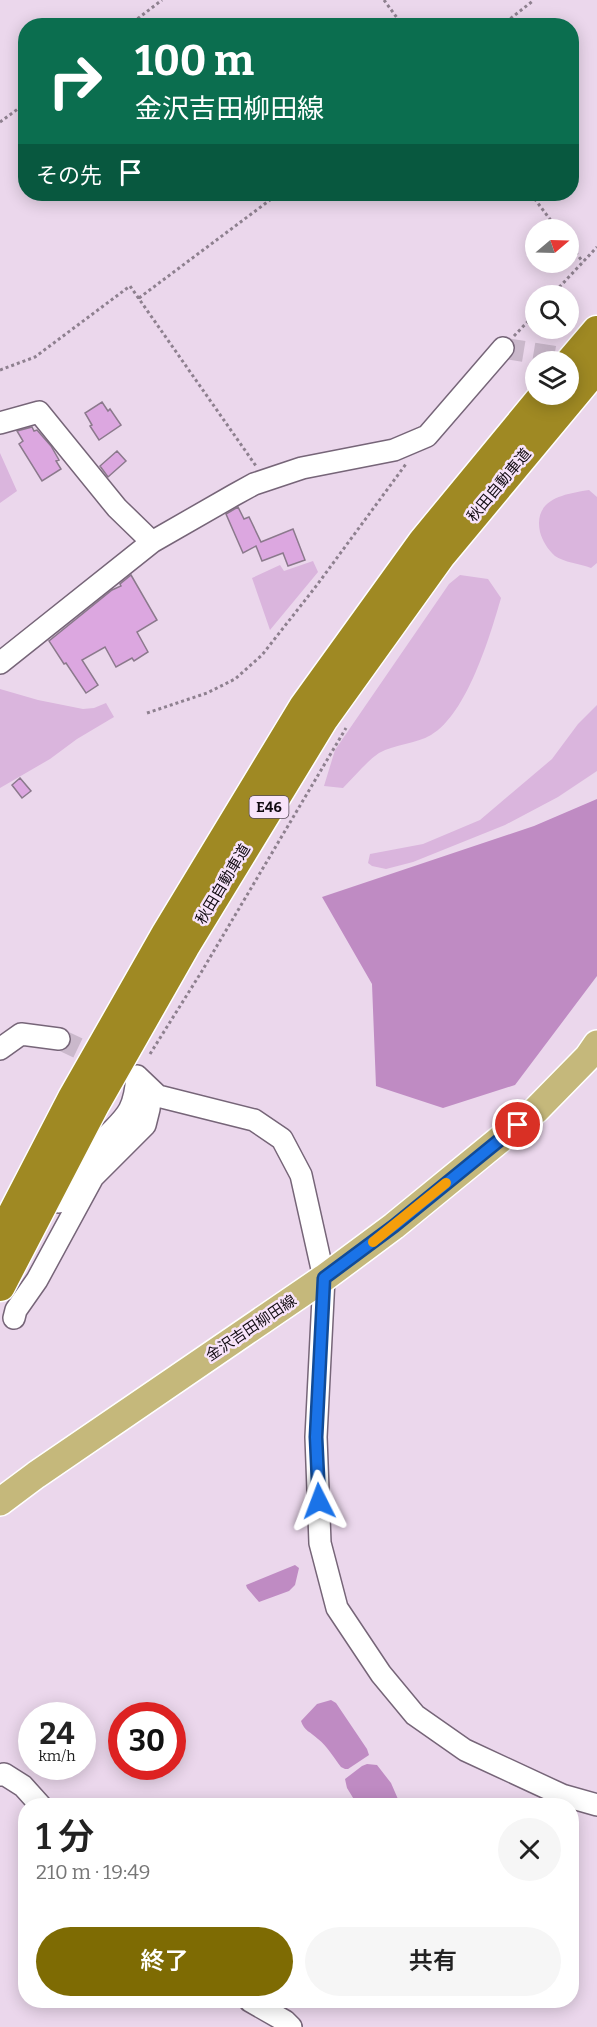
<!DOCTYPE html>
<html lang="ja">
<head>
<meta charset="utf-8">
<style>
	:root { --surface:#fff; --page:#f6f6f6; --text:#222; --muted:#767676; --accent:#7e6b03 }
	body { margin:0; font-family:Bitter,"Noto Sans JP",serif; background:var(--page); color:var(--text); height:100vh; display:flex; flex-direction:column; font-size:22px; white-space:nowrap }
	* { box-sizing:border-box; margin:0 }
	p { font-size:20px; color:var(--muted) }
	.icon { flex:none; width:33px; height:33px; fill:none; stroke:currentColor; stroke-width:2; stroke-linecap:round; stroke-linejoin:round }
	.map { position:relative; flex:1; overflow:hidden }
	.details { position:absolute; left:18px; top:1798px; width:561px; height:210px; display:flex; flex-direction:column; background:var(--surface); border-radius:24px; box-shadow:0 3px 15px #0003 }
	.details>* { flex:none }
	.guide { position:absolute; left:18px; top:18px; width:561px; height:183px; border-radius:24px; box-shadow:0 3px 15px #0003; background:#0b6e4f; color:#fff; overflow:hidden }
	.needle { width:39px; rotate:71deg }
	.tools { position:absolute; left:525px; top:219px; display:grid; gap:12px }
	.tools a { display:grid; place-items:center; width:54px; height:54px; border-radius:50%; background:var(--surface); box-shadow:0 3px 15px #0003; font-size:30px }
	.speed { position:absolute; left:18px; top:1702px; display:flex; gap:12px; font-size:30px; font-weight:700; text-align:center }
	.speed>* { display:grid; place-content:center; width:78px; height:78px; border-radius:50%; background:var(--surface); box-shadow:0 3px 15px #0003; line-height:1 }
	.speed small { font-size:15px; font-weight:400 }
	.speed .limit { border:9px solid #d22; background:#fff; color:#111 }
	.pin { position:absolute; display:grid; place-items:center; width:51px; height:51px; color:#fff; margin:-26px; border:3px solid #fff; border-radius:50%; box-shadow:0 2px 6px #0007 }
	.me { position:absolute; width:66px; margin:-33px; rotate:357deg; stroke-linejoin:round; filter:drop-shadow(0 0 4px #0008) }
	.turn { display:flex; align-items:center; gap:21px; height:126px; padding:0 18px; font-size:27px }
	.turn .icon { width:78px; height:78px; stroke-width:2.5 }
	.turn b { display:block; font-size:42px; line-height:51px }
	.then { display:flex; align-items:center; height:57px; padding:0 18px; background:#0003; gap:12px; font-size:22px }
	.round { display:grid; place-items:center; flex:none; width:63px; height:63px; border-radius:32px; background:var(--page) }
	.head { display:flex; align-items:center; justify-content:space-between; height:102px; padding:0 18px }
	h1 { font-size:36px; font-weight:600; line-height:45px }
	.action { display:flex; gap:12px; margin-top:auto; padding:12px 18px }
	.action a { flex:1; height:69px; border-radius:36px; background:var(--accent); color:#fff; font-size:24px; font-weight:600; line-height:69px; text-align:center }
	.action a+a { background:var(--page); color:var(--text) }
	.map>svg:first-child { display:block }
	.green { fill:#dab5dd }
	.water { fill:#bf8bc3 }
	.building { fill:#dca7e0; stroke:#8b798c; stroke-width:1.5 }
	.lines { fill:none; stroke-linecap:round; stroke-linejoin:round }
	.minor-tunnel { stroke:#cab8cb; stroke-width:21; stroke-dasharray:21 10; stroke-linecap:butt }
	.minor-casing { stroke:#766578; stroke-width:24 }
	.major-casing { stroke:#fff; stroke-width:30 }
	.highway-casing { stroke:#fff; stroke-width:33 }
	.path { stroke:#8e808f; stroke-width:3; stroke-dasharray:3 3; stroke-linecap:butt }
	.minor { stroke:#fff; stroke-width:21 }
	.major { stroke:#c5b87b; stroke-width:27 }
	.highway { stroke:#9f8923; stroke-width:30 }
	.route-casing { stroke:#114b97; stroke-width:15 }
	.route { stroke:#1a73e8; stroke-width:10 }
	.slow { stroke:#f59e0b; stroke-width:10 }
	.labels { text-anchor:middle; stroke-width:5; stroke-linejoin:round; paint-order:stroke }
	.shield { fill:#f8e4fa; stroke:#574c58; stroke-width:1.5 }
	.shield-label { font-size:14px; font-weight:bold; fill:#120b12 }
	.street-label { font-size:15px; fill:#120b12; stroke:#f8e4fa }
</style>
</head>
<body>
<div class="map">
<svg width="597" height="2027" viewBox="0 0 597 2027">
	<rect width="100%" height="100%" fill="#ebd7ec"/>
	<!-- green -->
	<path class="green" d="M0 453 17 491 0 503Z
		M589 490 597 497V563L591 568C581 564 563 562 555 556 548 550 542 540 540 532 533 499 564 494 589 490Z
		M313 561 318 572 270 630 252 578 280 565 284 571Z
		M460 575 488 579 501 598C490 636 467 714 431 735 416 744 395 744 379 753 366 762 354 777 343 788L324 786 335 750 449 584Z
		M0 689 38 700 83 709 94 708 106 703 114 717 77 739 50 759 0 788Z
		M597 705V771L558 797 505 825 413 862 386 869 372 866 368 863 370 854 423 844 480 820 552 759 578 724Z"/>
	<!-- water -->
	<path class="water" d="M597 799V976L515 1085 443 1108 376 1086 372 984 322 897 534 826Z
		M295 1565 299 1568 295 1585 289 1591 259 1602 247 1588 246 1585Z
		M331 1700 336 1703 367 1749 369 1755 348 1769H345L341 1767C334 1758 327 1746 318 1739 311 1732 304 1731 301 1721L317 1704Z
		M367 1764 377 1765 391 1783 401 1806H358L347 1788 345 1779 362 1766Z"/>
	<!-- building -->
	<path class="building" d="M102 402 108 411 110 409 121 425 99 440 90 426 92 425 85 413Z
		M32 427 34 431 37 430 51 446 59 460 56 461 61 469 42 481 19 444 23 441 17 431Z
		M117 451 126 461 108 477 100 466Z
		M238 507 244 519 249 517 261 542 293 529 305 560 288 566 283 553 262 561 256 546 243 553 226 514Z
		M131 575 157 620 137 632 148 652 134 661 132 658 116 667 105 647 82 660 98 685 86 693 66 663 64 664 49 641 112 590 121 586 120 584Z
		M20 778 31 791 22 798 12 785Z"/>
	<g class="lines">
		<!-- minor-tunnel -->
		<path class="minor-tunnel" d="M503 348 558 357 582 359
			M59 1039 107 1062"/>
		<!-- minor casing -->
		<g class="minor-casing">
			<path id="minor" d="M0 423 39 412 117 508 152 542
				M0 663 152 542 234 495 254 484 302 468 394 450 427 436 503 348
				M0 1049 21 1034 59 1039
				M137 1076 158 1096 254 1120 282 1139 301 1175 324 1278 316 1437 320 1543 337 1608 381 1674 415 1715 465 1750 562 1795 597 1805
				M59 1202C70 1182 82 1165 97 1147 121 1118 134 1119 137 1076
				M14 1318 16 1310 37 1280 93 1177 145 1125 149 1109 151 1090
				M0 1775 4 1774 23 1786 41 1806
				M250 2001 285 2021 291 2027"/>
		</g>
		<!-- major casing -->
		<g class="major-casing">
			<path id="major" d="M0 1502 36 1475 324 1278 394 1226 536 1110 588 1057 597 1044"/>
		</g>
		<!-- highway casing -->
		<g class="highway-casing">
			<path id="highway" d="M568 365 597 331
				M0 1239 73 1098 167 933 304 707 423 542 545 394
				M0 1286 94 1105 184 947 323 719 440 556 597 367"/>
		</g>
		<!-- path -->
		<path class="path" d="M384 0 403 26
			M128 26 162 0
			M501 26 534 0
			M0 122 26 103
			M531 194 558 230
			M568 243 583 262
			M551 296 597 247
			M139 298 278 194
			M514 336 536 313
			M0 370 35 357 130 286 256 466
			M147 713 207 693 235 679 262 655 317 585 406 464
			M150 1054 202 971 346 728"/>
		<!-- minor -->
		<use href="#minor" class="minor"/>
		<!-- major -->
		<use href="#major" class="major"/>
		<!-- highway -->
		<use href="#highway" class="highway"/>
	</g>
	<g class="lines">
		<!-- route casing -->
		<g class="route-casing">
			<path id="route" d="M319 1501 316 1437 324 1278 394 1226 518 1125"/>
		</g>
		<!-- route -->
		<use href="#route" class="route"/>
		<!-- slow -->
		<path class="slow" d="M373 1242 446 1183"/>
	</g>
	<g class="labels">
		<!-- shield labels -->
		<rect class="shield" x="249.5" y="796" width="39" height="22" rx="4.5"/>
		<g class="shield-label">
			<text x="269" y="812">E46</text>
		</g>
		<!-- street labels -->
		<g class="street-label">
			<text transform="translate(499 485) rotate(-50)" y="5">秋田自動車道</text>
			<text transform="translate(223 884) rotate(-59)" y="5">秋田自動車道</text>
			<text transform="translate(251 1328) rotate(-34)" y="5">金沢吉田柳田線</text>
		</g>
	</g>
</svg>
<div class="tools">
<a><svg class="needle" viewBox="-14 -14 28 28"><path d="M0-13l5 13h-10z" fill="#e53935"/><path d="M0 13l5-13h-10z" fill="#767676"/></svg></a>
<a><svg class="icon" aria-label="search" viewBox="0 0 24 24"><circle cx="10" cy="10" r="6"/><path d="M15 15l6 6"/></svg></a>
<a><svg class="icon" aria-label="layers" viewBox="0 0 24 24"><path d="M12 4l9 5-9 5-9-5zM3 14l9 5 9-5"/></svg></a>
</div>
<div class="speed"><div>24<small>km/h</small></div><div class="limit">30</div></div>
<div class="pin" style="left:518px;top:1125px;background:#d93025"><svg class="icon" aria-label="arrive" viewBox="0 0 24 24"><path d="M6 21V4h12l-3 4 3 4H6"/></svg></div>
<svg class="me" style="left:319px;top:1501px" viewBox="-20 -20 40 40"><path d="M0-17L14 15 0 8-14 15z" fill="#1a73e8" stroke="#fff" stroke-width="4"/></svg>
<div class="guide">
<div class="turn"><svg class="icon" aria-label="right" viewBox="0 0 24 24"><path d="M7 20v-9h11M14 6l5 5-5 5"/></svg><div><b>100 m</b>金沢吉田柳田線</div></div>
<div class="then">その先<svg class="icon" aria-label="arrive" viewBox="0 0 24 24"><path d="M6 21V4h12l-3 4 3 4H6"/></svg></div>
</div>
<section class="details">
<div class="head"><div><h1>1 分</h1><p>210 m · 19:49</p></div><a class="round"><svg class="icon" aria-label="close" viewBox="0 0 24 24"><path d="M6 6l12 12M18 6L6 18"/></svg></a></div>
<div class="action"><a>終了</a><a>共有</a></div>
</section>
</div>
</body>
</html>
